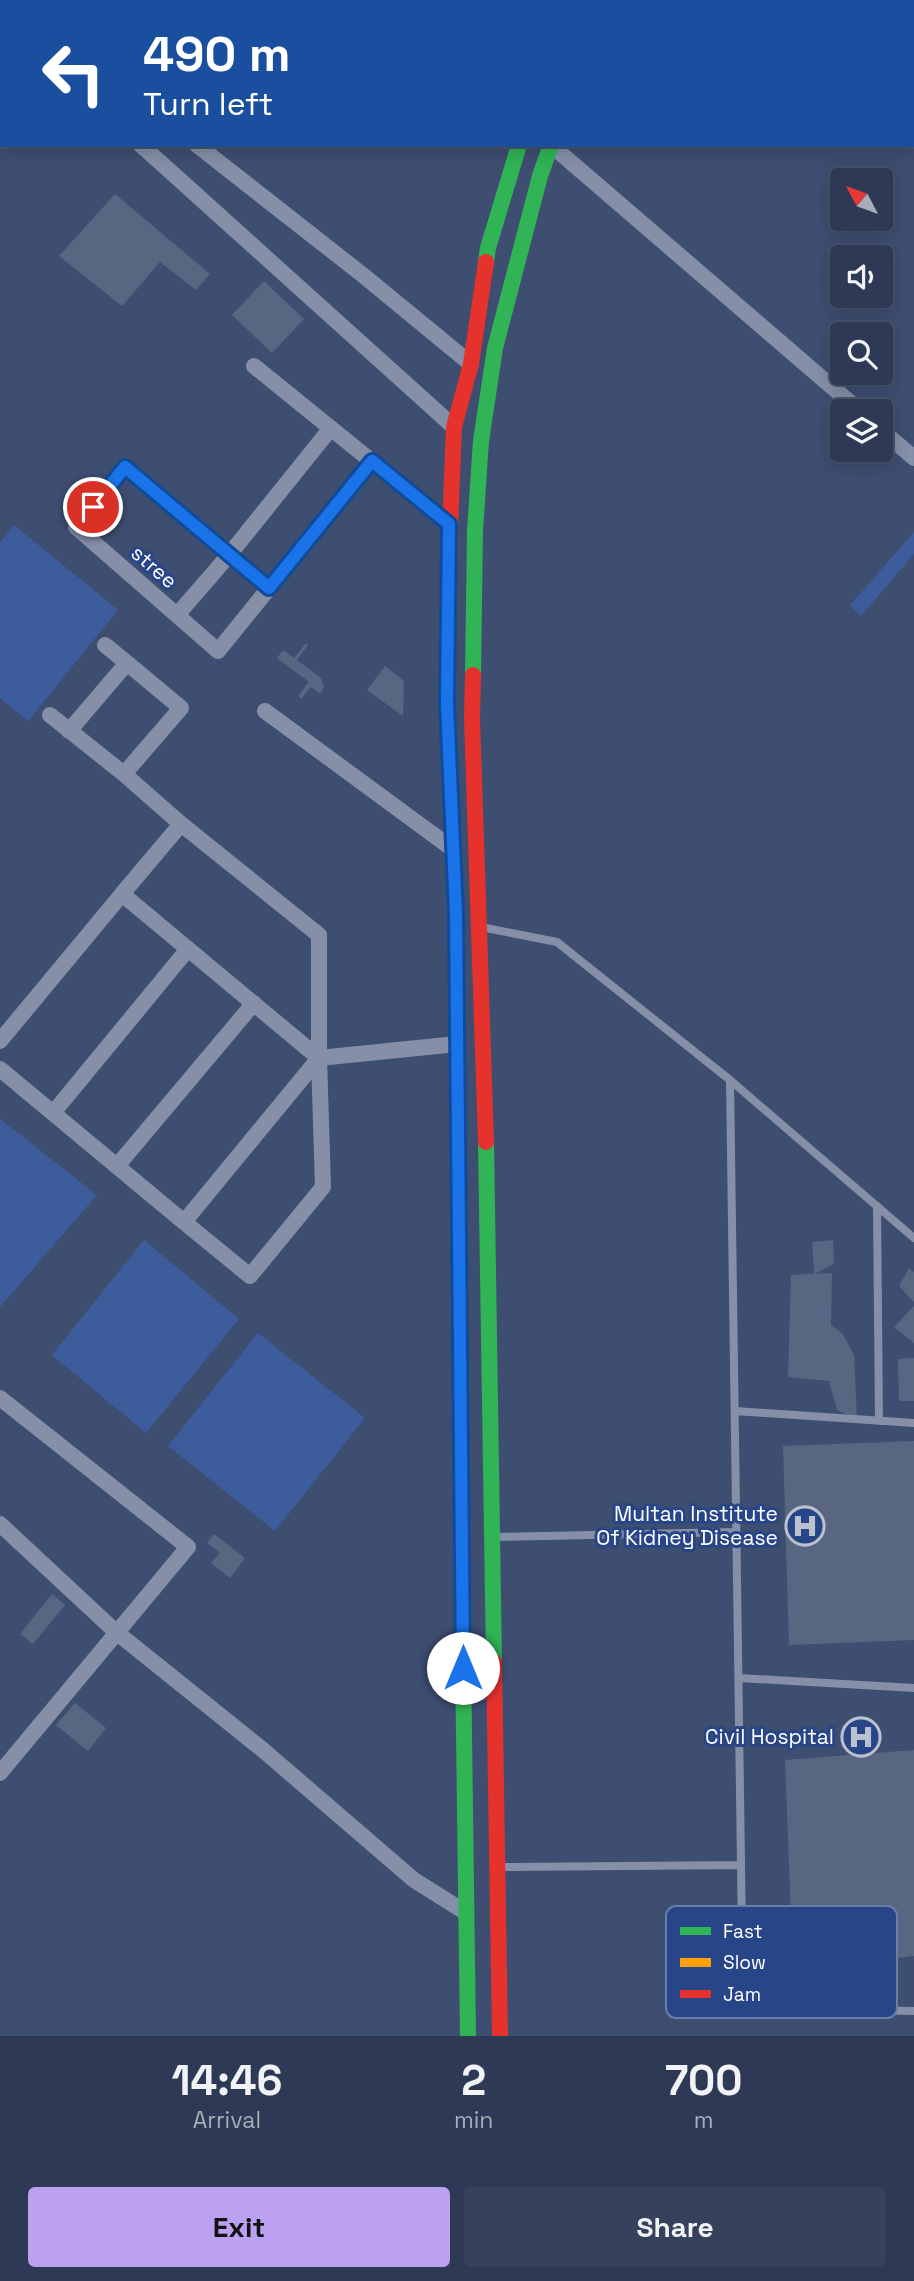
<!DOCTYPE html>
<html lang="en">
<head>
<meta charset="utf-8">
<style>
	:root { --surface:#2e3a55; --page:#36415b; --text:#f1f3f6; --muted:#a7adb9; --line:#49546c; --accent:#bca0f2 }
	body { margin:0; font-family:"Space Grotesk",sans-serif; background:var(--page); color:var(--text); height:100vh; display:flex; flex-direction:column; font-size:26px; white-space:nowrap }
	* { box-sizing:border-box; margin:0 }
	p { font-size:23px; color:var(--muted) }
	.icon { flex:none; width:38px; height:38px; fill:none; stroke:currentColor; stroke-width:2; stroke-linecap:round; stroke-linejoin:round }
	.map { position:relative; height:2036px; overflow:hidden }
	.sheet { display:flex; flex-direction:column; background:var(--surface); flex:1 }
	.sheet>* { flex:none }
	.guide { position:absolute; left:0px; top:0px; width:915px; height:147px; box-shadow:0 4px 18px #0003,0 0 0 2px var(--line); background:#1a4fa0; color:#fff; overflow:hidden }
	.needle { width:46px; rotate:311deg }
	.fabs { position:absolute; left:830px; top:168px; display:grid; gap:14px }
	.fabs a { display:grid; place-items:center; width:63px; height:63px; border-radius:7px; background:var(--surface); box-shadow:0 4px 18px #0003,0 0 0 2px var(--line); font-size:35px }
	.pin { position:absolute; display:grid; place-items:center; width:60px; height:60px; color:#fff; margin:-30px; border:4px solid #fff; border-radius:50%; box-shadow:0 2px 7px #0007 }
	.me { position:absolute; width:77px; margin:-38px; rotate:0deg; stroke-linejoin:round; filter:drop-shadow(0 0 5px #0008) }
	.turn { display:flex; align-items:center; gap:24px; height:147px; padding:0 28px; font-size:32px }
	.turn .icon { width:91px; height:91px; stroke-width:2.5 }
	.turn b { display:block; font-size:49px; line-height:60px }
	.eta { display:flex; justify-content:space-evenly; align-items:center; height:119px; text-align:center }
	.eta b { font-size:42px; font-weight:700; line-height:49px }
	.cta { display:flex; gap:14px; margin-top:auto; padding:14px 28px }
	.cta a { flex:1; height:80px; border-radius:7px; background:var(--accent); color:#111; font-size:28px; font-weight:700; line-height:80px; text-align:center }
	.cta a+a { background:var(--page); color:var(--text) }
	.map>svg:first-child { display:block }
	.green { fill:#3d5c9c }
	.building { fill:#596682 }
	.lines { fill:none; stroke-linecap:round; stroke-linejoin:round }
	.lane { stroke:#858fa7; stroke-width:8 }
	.street { stroke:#858fa7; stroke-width:16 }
	.fast { stroke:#30b455; stroke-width:16 }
	.slow { stroke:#ff9f0a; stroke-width:16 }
	.jam { stroke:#e5322d; stroke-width:16 }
	.route-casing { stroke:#114b97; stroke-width:18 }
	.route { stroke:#1a73e8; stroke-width:12 }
	.labels { text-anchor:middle; stroke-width:6; stroke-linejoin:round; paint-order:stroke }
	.street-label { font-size:21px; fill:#fff; stroke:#284687 }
	.poi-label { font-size:21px; fill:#fff; stroke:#284687; text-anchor:end }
	.key { fill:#284687; stroke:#687eab; stroke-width:2 }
	.key-label { font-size:19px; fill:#fff }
</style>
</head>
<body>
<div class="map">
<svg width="914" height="2036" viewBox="0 0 914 2036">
	<rect width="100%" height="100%" fill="#3e4e71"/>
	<!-- green -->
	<path class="green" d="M14 525 118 610 28 721 0 698V543Z
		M914 532V554L861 616 850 605Z
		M0 1119 97 1195 0 1307Z
		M144 1240 239 1319 146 1433 52 1355Z
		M258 1333 365 1418 275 1531 168 1446Z"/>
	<!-- building -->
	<path class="building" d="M115 194 210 274 196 290 160 262 122 306 59 256Z
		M264 281 304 319 272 353 232 315Z
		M306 643 308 645 297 660 321 678 324 687 320 694 311 687 301 699 298 696 309 682 277 658 283 650 294 658Z
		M385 666 404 681 403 716 367 690Z
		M833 1240 834 1264 814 1274 812 1242Z
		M909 1268 914 1272V1302L899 1286Z
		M832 1273 831 1325 843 1334 854 1355 857 1419 837 1410 829 1381 788 1377 791 1275Z
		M914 1306V1343L894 1327Z
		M914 1358V1401H899L898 1359Z
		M914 1441V1640L789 1645 783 1446Z
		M214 1534 245 1558 230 1578 211 1563 220 1553 207 1543Z
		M52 1594 65 1605 33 1644 20 1634Z
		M75 1703 106 1728 88 1751 56 1725Z
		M914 1750V1956L793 1971 785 1760Z"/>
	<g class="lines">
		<!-- lane -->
		<path class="lane" d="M486 928 557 942 730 1080 914 1238
			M730 1080 743 2007 914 2011
			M877 1206 879 1421
			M735 1411 914 1423
			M499 1537 736 1532
			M739 1678 914 1688
			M504 1867 741 1865"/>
		<!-- street -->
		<path class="street" d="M377 0 379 2
			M78 2 80 0
			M0 16 2 18
			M0 89 2 87
			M141 145 454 427
			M197 145 364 276 471 364
			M551 145 860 411
			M254 366 449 524
			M880 429 914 458
			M269 588 125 467 76 527 218 651 372 461
			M177 615 229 555 331 428
			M105 645 127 663
			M265 711 454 850
			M50 715 124 774 181 824
			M69 731 127 663 181 708 124 774
			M0 1041 122 894
			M0 1069 184 1222 319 1058
			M53 1113 188 949
			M117 1166 254 1003
			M184 1222 250 1276 323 1187 319 1058 122 894 181 824 319 935V1058L457 1044
			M0 1398 188 1547 0 1773
			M0 1524 116 1632 263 1750 414 1880 465 1912"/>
		<!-- fast -->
		<path class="fast" d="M577 2 578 0
			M486 262 488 248 519 145
			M473 675 475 530 481 441 495 348 540 176 551 145
			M486 1142 494 1662
			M461 1506 468 2036"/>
		<!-- slow -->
		<path class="slow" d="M447 693 456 914 457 1017"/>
		<!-- jam -->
		<path class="jam" d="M612 2 613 0
			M473 675 472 718 486 1142
			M447 693V603L454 427 471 364 486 262
			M457 1017 461 1506
			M494 1662 500 2036"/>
	</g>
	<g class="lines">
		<!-- route casing -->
		<g class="route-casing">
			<path id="route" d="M93 507 125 467 269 588 372 461 449 524 447 704 456 914 463 1668"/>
		</g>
		<!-- route -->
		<use href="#route" class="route"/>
	</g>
	<!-- icons -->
	<defs>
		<g id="hospital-ring" transform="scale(2.0125)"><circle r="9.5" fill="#284687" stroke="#bbc1cd" stroke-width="1.5"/><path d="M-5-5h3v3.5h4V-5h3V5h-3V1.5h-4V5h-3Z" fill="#bbc1cd"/></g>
	</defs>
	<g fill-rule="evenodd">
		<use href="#hospital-ring" x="805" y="1526"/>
		<use href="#hospital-ring" x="861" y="1737"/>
	</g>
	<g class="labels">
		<!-- street labels -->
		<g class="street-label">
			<text transform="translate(154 567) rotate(41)" y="7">stree</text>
		</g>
		<!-- poi labels -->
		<g class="poi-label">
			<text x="778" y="1521">Multan Institute<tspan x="778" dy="24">Of Kidney Disease</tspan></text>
			<text x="834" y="1744">Civil Hospital</text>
		</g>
	</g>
	<!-- legend -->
	<rect x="666" y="1906" width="231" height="112" rx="10" class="key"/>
	<rect x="680" y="1927" width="31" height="8" fill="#30b455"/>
	<rect x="680" y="1958" width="31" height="9" fill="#ff9f0a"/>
	<rect x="680" y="1990" width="31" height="8" fill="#e5322d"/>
	<g class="key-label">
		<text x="723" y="1938">Fast</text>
		<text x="723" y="1969">Slow</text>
		<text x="723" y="2001">Jam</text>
	</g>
</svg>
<div class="fabs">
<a><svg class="needle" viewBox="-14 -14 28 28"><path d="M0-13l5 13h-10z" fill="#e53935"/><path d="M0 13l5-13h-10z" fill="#a7adb9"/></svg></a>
<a><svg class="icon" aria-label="sound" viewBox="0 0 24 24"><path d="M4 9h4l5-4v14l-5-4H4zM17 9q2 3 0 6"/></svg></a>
<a><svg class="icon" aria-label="search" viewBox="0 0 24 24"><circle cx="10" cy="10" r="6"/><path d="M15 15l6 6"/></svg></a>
<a><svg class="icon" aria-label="layers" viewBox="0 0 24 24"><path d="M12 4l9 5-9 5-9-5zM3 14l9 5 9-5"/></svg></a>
</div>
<div class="pin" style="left:93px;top:507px;background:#d93025"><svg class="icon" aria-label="arrive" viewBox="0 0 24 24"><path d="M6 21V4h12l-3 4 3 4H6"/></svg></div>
<svg class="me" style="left:463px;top:1668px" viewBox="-20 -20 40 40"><circle r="19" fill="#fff"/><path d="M0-13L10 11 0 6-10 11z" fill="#1a73e8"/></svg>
<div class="guide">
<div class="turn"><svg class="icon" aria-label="left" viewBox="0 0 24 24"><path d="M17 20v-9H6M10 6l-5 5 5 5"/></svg><div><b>490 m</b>Turn left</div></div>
</div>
</div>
<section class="sheet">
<div class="eta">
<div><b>14:46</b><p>Arrival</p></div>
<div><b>2</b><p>min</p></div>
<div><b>700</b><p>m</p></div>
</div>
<div class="cta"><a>Exit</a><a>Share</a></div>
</section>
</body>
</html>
